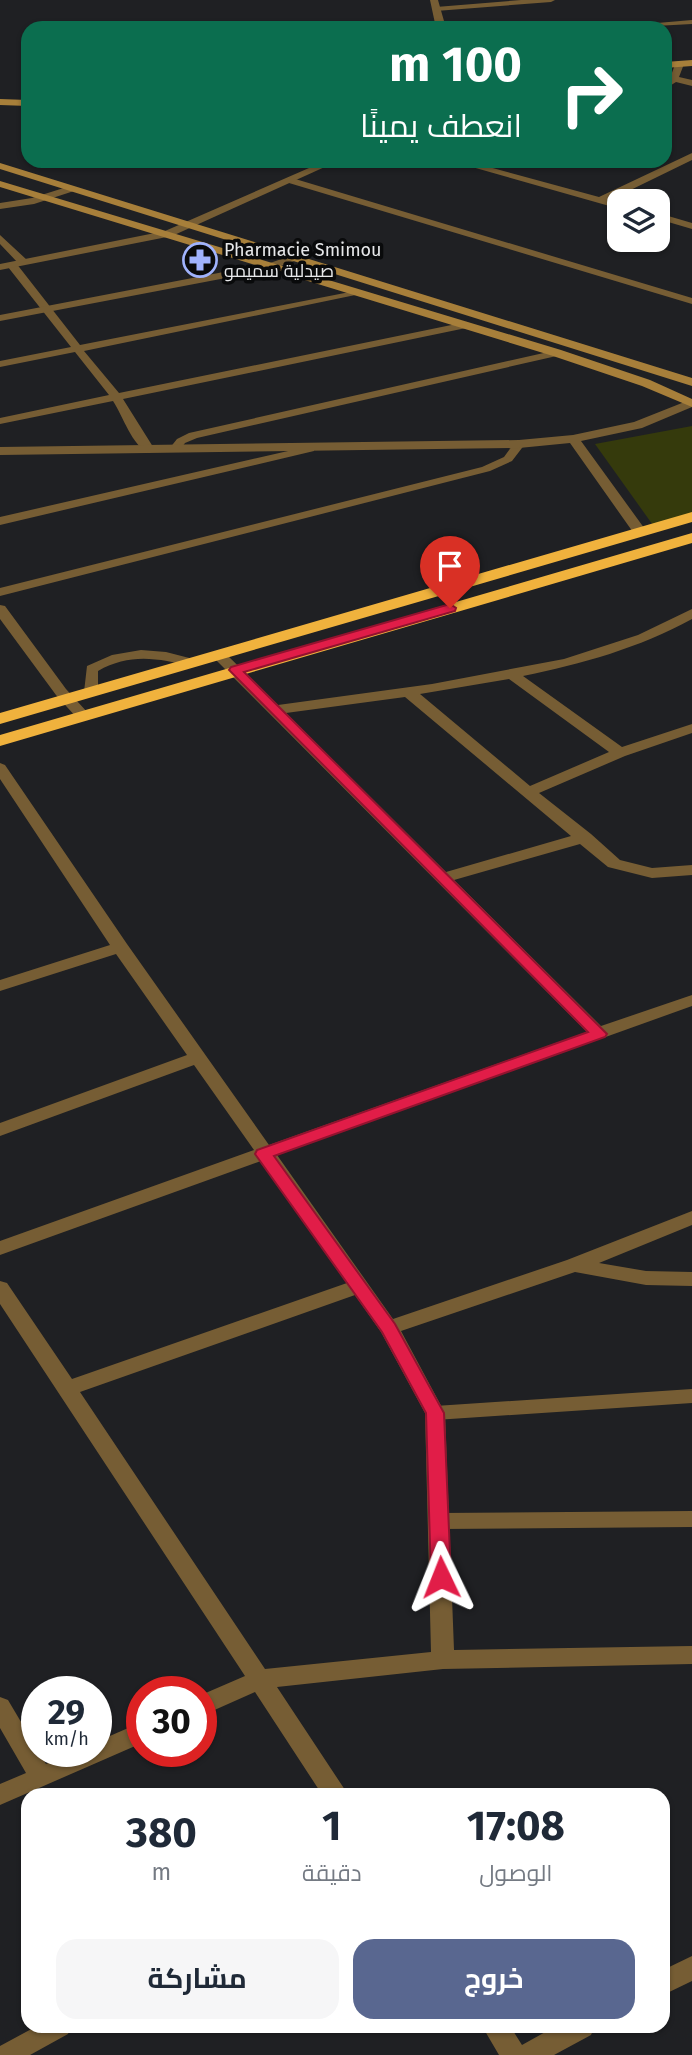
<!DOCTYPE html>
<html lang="ar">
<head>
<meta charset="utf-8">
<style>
	:root { --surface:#fff; --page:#f6f6f7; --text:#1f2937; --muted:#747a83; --accent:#596790 }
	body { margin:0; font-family:"Fira Sans",Cairo,sans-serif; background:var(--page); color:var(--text); direction:rtl; height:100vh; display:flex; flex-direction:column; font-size:26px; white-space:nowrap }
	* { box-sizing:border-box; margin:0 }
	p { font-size:23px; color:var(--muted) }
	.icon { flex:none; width:38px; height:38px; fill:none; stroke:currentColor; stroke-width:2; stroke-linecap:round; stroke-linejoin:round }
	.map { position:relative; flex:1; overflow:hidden; direction:ltr }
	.drawer { position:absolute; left:21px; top:1788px; width:649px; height:245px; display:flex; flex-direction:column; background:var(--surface); border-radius:21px; box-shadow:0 2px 5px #0004; direction:rtl }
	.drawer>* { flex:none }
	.hud { position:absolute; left:21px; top:21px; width:651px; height:147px; border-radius:21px; box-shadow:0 2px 5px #0004; direction:rtl; background:#0b6e4f; color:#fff; overflow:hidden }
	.tools { position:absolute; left:607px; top:189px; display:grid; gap:14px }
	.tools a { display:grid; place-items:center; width:63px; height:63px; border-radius:14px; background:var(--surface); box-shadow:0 2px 5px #0004; font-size:35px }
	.speed { position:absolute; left:21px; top:1676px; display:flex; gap:14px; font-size:35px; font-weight:700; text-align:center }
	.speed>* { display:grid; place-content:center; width:91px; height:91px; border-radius:50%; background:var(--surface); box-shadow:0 2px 5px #0004; line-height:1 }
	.speed small { font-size:18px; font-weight:400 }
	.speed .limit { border:10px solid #d22; background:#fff; color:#111 }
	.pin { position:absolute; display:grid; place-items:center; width:60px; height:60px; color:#fff; margin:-72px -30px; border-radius:50% 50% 50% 0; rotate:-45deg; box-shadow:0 0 7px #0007 }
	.pin .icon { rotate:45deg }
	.me { position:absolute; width:77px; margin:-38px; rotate:358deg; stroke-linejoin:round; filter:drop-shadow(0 0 5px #0008) }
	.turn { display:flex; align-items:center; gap:24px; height:147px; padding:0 35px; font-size:32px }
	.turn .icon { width:91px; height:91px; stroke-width:2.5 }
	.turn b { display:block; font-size:49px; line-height:60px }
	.eta { display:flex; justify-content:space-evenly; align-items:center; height:119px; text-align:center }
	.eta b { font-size:42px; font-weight:700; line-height:49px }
	.button { display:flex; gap:14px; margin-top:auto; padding:14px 35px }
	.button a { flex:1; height:80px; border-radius:21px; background:var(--accent); color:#fff; font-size:28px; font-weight:700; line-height:80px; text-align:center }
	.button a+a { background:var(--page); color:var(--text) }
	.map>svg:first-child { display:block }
	.green { fill:#353a0c }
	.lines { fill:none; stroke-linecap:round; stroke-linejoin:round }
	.lane { fill:#765d34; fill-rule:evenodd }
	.street { fill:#765d34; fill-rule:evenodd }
	.secondary { fill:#a77f3a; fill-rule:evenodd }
	.highway { fill:#f0b23d; fill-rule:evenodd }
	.route { fill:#e11d48; stroke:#92132f; stroke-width:2 }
	.labels { text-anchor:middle; stroke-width:7; stroke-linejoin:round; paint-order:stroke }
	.far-poi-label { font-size:18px; fill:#e7e8ea; stroke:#090a0b; text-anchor:start }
</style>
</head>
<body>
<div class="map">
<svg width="692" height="2055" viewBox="0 0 692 2055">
	<rect width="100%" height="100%" fill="#1f2023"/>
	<!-- green -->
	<path class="green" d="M692 426V517L655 528 595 444Z"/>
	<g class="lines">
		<!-- lane -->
		<path class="lane" d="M521 0H555L551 2 436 11 432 9 436 7Z
			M692 20V24L618 28 622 26Z
			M292 178 692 298V304L289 183V179Z
			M0 235 27 260V264H19L0 244Z
			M8 263H16L80 345 360 290 365 293 84 351 119 393 466 322 471 325 466 328 123 399 155 450 149 453C132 446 123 416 113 401L0 424V418L109 395 75 352 0 367V361L71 347 8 267Z
			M557 350 562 353 561 355 197 438 185 443 179 451 169 449 177 439 189 433Z
			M519 441 525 444 512 461 490 471 0 596V588L482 467 504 457 515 442Z
			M310 446 314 447V451L0 525V517Z
			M141 650 166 652 197 660 198 663 192 667C158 658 130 653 98 671V692L91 696 86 695 84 692 87 666 112 655Z
			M692 1389V1403L435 1420 428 1418 426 1413 428 1408 435 1406Z
			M692 1511V1527L440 1529 433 1526 430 1521 433 1516 440 1513Z
			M37 2026H71L68 2034 30 2055H0V2046Z"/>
		<!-- street -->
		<path class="street" d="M430 0H438L446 28H436Z
			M676 62 684 64 679 77 692 80V86L676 82 665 89V81L670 78Z
			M692 153V160L610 200 620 203V209L451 161H467L599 197Z
			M325 161H338L172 236 0 270V264L165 231Z
			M70 186 74 187V191L34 204 0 209V203L32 198Z
			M658 213 692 223V229L658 219Z
			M293 255 298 258 297 260 273 269 0 321V315L270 263Z
			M692 399V407L642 428 581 441 647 532 640 536 635 535 570 443 519 448 0 455V447L519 440 573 435 634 422Z
			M0 605 5 606 66 689 88 713 90 716 88 719H78L56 695 0 619Z
			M692 609V619C639 648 582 664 523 676L622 747 692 724V733L625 756 539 793 591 834 620 860 652 868 692 865V875L652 878 608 867 580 844 454 880 601 1026 692 995V1006L277 1155 393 1319 567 1260 692 1211V1225L599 1263 646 1271 692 1272V1286L646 1285 575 1272 401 1331 445 1413 454 1650 692 1646V1664L443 1669 277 1687 349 1796H323L255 1692 201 1716V1695L245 1676 0 1304V1281L7 1283 72 1379 347 1283 261 1161 0 1255V1241L254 1150 194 1065 0 1136V1123L187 1055 116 954 0 991V980L110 945 0 779V763L5 765 127 944 269 1145 587 1032 214 658 212 655 214 652H224L278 705 432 684 564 659 638 635ZM509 679 609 752 530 786 420 694ZM405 697 571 836 446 872 286 713ZM355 1295 381 1332 425 1413 431 1652 265 1669 80 1392Z
			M0 1697 8 1700 46 1764 73 1752H96V1742L142 1722V1743L0 1805V1784L26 1773 0 1728Z
			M692 1956V1981L663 1995V1970Z
			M482 2026H510L522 2045 556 2026H595L591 2035 554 2055H499Z"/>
		<!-- secondary -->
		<path class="secondary" d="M692 60V66L665 68V62Z
			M0 99 28 100V106L0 105Z
			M0 163 692 378V386L0 169Z
			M0 181 561 350 650 380 692 399V407L642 386 553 356 0 187Z"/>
		<!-- highway -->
		<path class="highway" d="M692 512V522L0 724V713Z
			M692 533V543L0 746V735Z"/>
	</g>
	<!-- route -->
	<path class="route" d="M450 604 456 608 455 611 244 672 607 1034 605 1037 274 1156 395 1324 444 1413 451 1577 448 1582 441 1585 434 1582 431 1577 426 1413 382 1332 255 1154 257 1150 588 1032 229 670 231 667Z"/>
	<!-- icons -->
	<defs>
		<g id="pharmacy-ring" transform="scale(1.75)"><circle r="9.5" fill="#090a0b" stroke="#a0b3fd" stroke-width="1.5"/><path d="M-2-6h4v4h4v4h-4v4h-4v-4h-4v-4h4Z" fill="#a0b3fd"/></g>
	</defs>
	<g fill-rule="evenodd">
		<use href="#pharmacy-ring" x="200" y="260"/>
	</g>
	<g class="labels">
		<!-- far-poi labels -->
		<g class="far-poi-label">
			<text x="224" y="256">Pharmacie Smimou<tspan x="224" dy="21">صيدلية سميمو</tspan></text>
		</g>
	</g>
</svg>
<div class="tools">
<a><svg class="icon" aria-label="layers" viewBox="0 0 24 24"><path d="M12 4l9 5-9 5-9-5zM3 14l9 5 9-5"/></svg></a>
</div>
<div class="speed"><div>29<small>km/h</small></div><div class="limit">30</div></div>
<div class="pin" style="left:450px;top:608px;background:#d93025"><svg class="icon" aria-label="arrive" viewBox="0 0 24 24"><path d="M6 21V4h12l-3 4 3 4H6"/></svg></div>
<svg class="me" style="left:441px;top:1577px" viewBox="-20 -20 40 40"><path d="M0-17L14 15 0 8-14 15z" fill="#e11d48" stroke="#fff" stroke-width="4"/></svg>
<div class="hud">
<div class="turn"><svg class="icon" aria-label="right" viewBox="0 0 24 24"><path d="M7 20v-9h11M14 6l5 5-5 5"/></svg><div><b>100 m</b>انعطف يمينًا</div></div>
</div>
<section class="drawer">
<div class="eta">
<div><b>17:08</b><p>الوصول</p></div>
<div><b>1</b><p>دقيقة</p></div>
<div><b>380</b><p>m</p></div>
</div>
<div class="button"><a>خروج</a><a>مشاركة</a></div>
</section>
</div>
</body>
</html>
